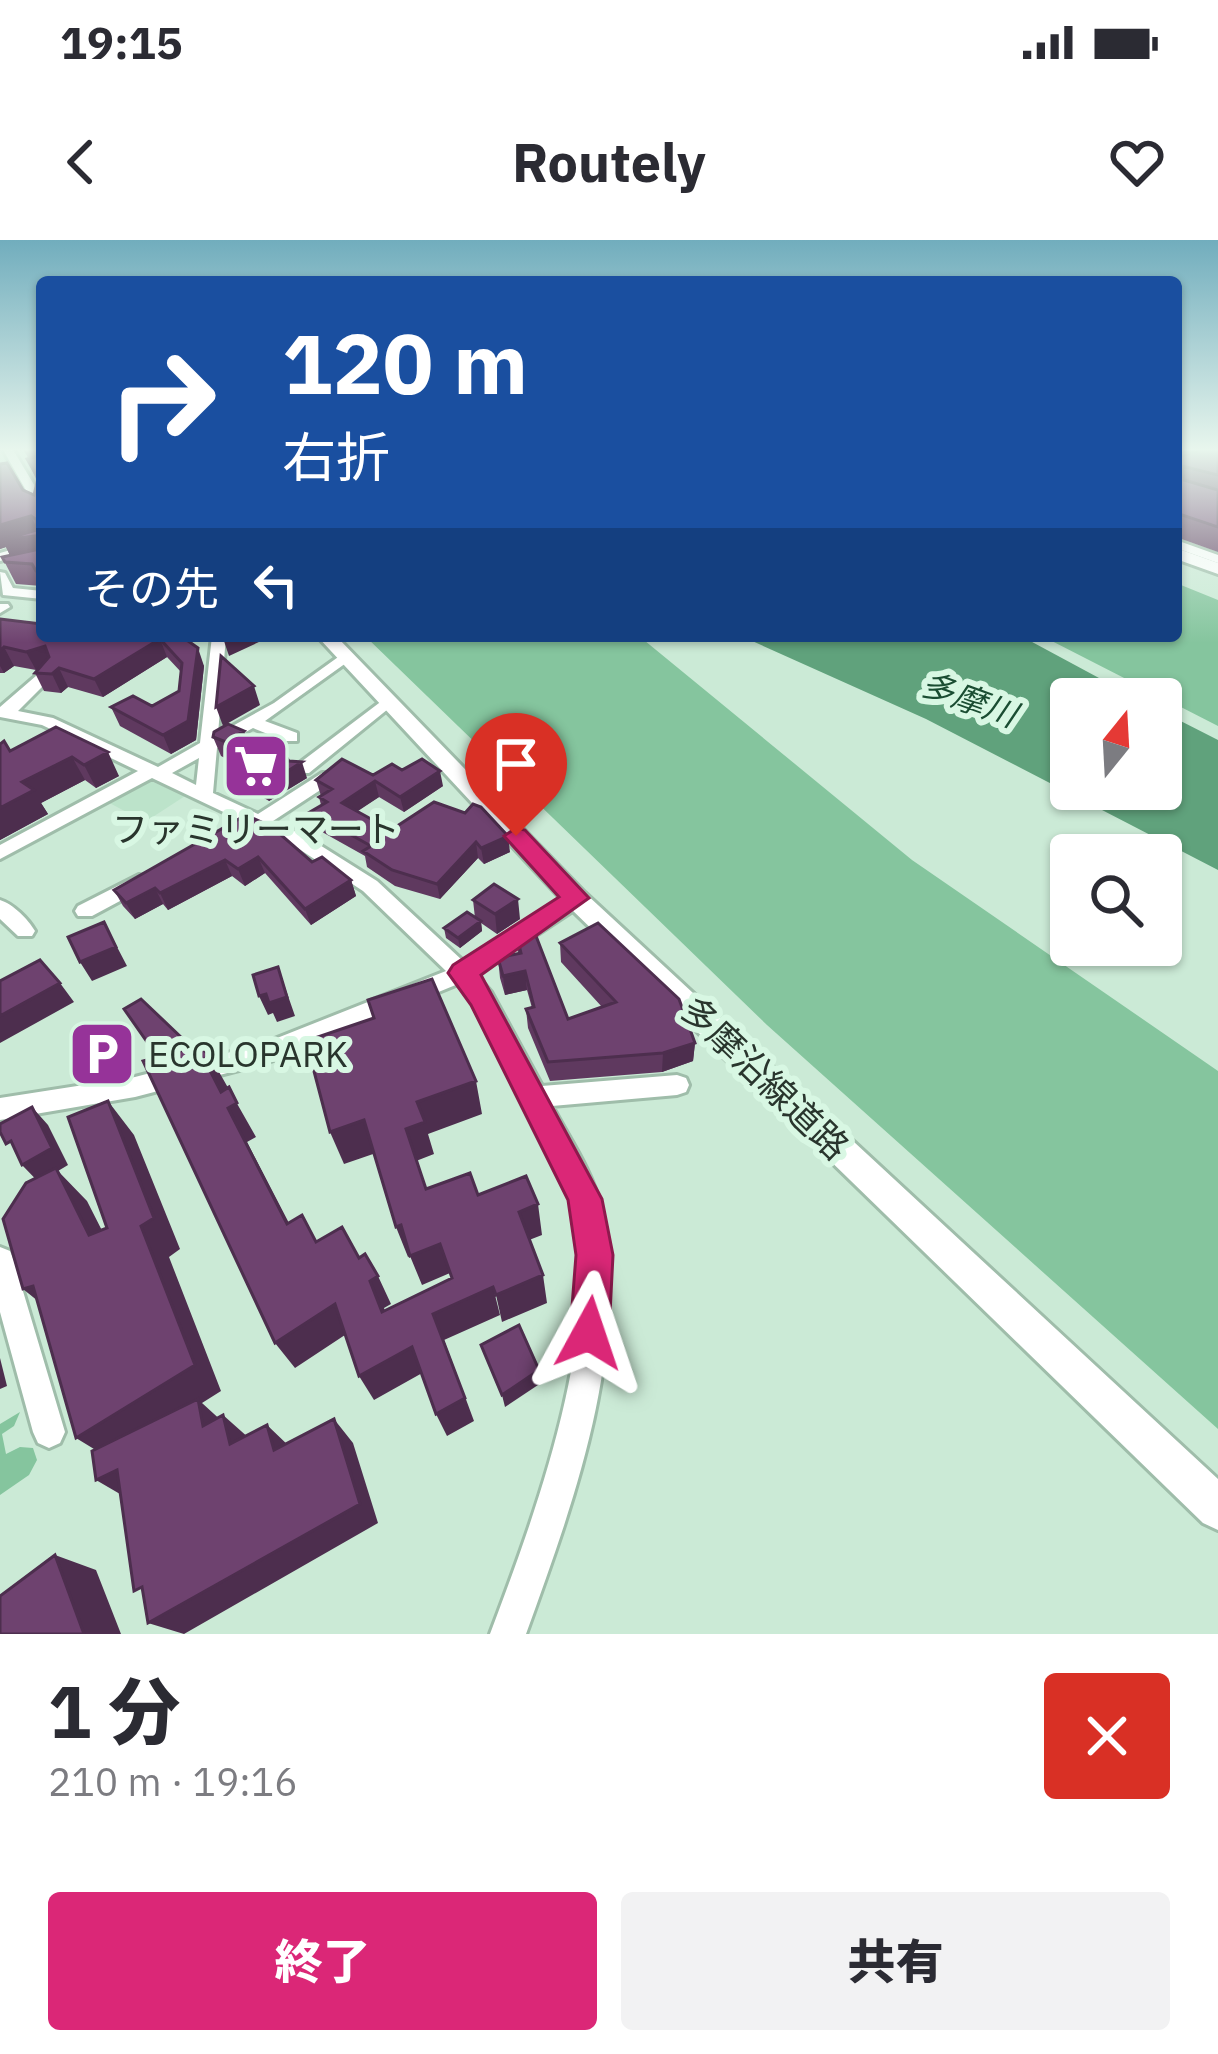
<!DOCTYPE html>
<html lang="ja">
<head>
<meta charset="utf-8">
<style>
	:root { --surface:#fff; --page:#f2f2f3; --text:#2b2b33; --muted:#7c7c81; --accent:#db2777 }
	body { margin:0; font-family:"IBM Plex Sans","Noto Sans JP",sans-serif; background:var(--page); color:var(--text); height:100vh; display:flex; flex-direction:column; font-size:45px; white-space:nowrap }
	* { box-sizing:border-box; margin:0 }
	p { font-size:39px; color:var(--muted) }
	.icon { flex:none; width:66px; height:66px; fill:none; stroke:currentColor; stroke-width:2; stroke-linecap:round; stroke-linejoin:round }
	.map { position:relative; height:1394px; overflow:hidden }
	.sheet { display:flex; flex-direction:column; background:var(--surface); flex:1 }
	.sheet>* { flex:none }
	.guide { position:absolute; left:36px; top:36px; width:1146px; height:366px; border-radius:12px; box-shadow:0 3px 9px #0004; background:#1a4fa0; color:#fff; overflow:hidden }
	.needle { width:78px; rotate:18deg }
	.buttons { position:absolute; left:1050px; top:438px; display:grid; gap:24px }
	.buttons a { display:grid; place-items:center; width:132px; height:132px; border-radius:12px; background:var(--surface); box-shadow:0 3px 9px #0004; font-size:60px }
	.pin { position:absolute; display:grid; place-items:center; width:102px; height:102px; color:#fff; margin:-123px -51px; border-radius:50% 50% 50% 0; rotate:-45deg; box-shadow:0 0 12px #0007 }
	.pin .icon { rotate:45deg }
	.me { position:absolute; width:132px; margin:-66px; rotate:5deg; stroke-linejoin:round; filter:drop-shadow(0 0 9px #0008) }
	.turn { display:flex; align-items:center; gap:42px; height:252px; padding:0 48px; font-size:54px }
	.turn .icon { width:156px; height:156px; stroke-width:2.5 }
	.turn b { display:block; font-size:84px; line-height:102px }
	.then { display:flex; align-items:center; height:114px; padding:0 48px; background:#0003; gap:24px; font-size:45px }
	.round { display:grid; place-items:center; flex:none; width:126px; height:126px; border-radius:12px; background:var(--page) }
	.headline { display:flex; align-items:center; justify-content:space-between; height:204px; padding:0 48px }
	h1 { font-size:72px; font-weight:800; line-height:90px }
	.action { display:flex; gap:24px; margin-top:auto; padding:24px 48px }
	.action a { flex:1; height:138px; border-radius:12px; background:var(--accent); color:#fff; font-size:48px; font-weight:800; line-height:138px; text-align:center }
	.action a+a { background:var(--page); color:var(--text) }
	.status { display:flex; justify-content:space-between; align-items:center; height:84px; padding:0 60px; background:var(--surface); direction:ltr }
	.status svg { height:33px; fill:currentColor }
	header { display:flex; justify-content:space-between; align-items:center; height:156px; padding:0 48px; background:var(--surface); font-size:54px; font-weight:800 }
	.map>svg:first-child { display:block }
	.built { fill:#bce3ca }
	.green { fill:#85c59e }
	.water { fill:#60a27c }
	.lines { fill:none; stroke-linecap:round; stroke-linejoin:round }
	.minor-casing { stroke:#9fbdaa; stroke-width:6 }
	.major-casing { stroke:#9fbdaa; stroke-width:6 }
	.minor { fill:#fff; fill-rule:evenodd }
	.major { fill:#fff; fill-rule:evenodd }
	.wall { fill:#5f395f }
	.shaded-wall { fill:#4d2e4e }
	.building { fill:#6e426f; stroke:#4d2e4e; stroke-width:3 }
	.route { fill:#db2777; stroke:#8e194d; stroke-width:3 }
	.labels { text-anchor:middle; stroke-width:12; stroke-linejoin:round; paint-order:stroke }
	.far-water-label { font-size:33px; font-style:italic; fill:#1a4d32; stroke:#d8f7e3 }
	.poi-label { font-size:36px; fill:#29352d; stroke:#d8f7e3 }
	.street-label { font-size:36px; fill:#29352d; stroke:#d8f7e3 }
</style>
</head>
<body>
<div class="status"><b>19:15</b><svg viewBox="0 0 49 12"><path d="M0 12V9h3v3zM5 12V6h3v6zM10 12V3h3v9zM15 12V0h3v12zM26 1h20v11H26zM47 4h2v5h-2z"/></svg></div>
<header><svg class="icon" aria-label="back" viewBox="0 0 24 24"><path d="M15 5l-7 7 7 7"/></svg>Routely<svg class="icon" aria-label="heart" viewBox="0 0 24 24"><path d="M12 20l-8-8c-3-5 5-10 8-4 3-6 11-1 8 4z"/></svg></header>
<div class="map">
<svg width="1218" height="1394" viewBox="0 0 1218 1394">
	<rect width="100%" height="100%" fill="#cbead6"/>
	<!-- built -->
	<path class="built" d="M144 538 185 556 145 582 104 560Z"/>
	<!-- green -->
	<path class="green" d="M1176 343 1218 360V486L1042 396H1176Z
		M365 396H639L912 620 1218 831V1189L767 785Z
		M20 1172 14 1186 2 1194 6 1214 20 1207 33 1208 37 1220 29 1235 0 1255V1184Z"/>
	<!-- water -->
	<path class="water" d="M741 396H926L970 402 967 396H1021L1138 459H1071V549H1161V471L1218 500V630L926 479Z"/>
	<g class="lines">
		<!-- minor casing -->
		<g class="minor-casing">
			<path id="minor" d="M2 208H12L42 258V271L36 268Z
				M1176 300 1218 315V323L1176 308Z
				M42 301V309L0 321V313Z
				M0 332 5 333 13 348 42 351V359L3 355Z
				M0 364H8L10 367 0 373Z
				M212 396H226L218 494 274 463 341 415 353 418 265 481 297 493V501H285L253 488 217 508 213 553 258 574 322 533H334V541L273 581 307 597 377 641 463 721 569 654H583L586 659 583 664 476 735 491 752 542 846 677 835 686 838 689 845 686 852 677 855 552 866C568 897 592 931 600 965 631 1109 574 1261 526 1394H490C534 1277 614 1068 566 946L475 764 458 744 266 823 135 857 0 880V858L135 837 262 804 446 731 363 651 293 605 152 538 0 619V605L138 531 42 485 0 477V467L44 429H54V435L18 471 53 478 158 527 200 503ZM199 518 196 545 172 533Z
				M387 457 393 459V465L309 533H297V525Z
				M139 635 146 637 149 642 146 647 92 676H78L75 671 78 666Z
				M0 660C13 664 28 679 35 691L32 696H18L0 679Z
				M0 1007 10 1011 14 1021 65 1192 60 1203 49 1208 38 1203 33 1192 0 1072Z"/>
		</g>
		<!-- major casing -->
		<g class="major-casing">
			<path id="major" d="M1176 308 1218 323V334L1176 319Z
				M317 396H336L585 653 1218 1239V1290L1203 1283 567 665Z"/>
		</g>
		<!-- minor -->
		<use href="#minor" class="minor"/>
		<!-- major -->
		<use href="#major" class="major"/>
	</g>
	<!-- wall -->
	<path class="wall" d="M22 208H42V346L16 344 2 317 10 315 6 307 0 309V224L23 250 34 255 37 241 27 219H29Z
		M1176 208H1218V312L1176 297Z
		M0 379 181 396 204 426 196 500 171 514 120 486 111 467 152 466 179 451 181 432 167 417 103 457 68 447 61 453 44 451 35 433 36 430 14 426 4 433H0Z
		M56 487 119 536 96 548 85 540 41 563 48 574 0 600V504L10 511Z
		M244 491 251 510 233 522 221 516 213 497Z
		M402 530 443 546 404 572 379 557 357 571 391 590 434 562 510 612 484 624 478 618 440 659 395 646 367 627 365 616 315 588 310 572 321 565 319 557 321 556 316 540 373 535Z
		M248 537 307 538 269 561 254 552Z
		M246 575 312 622 351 640 356 656 311 685 265 633 245 646 232 636 168 670 163 664 135 679 123 666 114 650Z
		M473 660 520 679 497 694 481 683 482 691 460 708 446 698 444 688 475 678Z
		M516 693 568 779 602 767 561 722 560 703 695 803 693 821 662 832 550 841 528 788 526 769 532 768 527 750 505 755 500 738 498 718 518 714Z"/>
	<!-- shaded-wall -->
	<path class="shaded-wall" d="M1178 208H1210L1176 218Z
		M31 276 41 297 42 311 13 322 6 307 0 309V285Z
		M226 396H272L229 416 223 398Z
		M160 399 167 417 103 457 94 439Z
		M45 406 54 424 36 430 26 412Z
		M4 407 14 426 4 433 0 426V411Z
		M198 408 204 426 196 500 171 514 163 495Z
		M59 428 68 447 61 453 52 434Z
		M254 446 260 465 223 486 216 467Z
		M244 491 251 510 233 522 226 502Z
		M108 512 119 536 96 548 84 525Z
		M72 517 85 540 41 563 48 574 0 600V568L22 542Z
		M302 522 307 538 269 561 264 546Z
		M440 531 443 546 404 572 400 557Z
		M375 541 379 557 346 579 342 563Z
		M508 596 510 612 484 624 481 608Z
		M476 602 478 618 440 659 437 644Z
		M258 617 265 633 245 646 238 629Z
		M225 620 232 636 168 670 160 653Z
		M351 640 356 656 311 685 305 669Z
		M155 648 163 664 135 679 126 663Z
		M518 659 520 679 497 694 495 674Z
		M481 681 482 691 460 708 458 698Z
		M104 682 127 726 92 741 80 722Z
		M278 727 295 776 277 782 273 773 268 775 259 756Z
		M525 731 527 750 505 755 503 736Z
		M60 743 74 762 0 803V776Z
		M184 800 193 815 162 823 152 809Z
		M695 803 693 821 662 832 663 813Z
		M210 816 256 897 247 902 305 1014 287 984 204 819Z
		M476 841 482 874 428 894 434 914 416 921 406 889 417 862Z
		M108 861 134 895 180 1009 169 1017 221 1151 202 1163 225 1184 223 1175 250 1199 256 1227 112 1220 76 1198 141 986Z
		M32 867 48 885 68 925 58 931 87 961 120 1026 22 925Z
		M364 880 376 913 344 924 330 892Z
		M538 964 542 995 524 1002 519 972Z
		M401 985 412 1015 408 1017 396 987Z
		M440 1004 450 1033 422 1045 410 1016Z
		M543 1035 547 1063 502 1082 496 1055Z
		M378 1036 391 1064 384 1068 395 1099 382 1072 370 1041Z
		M33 1046 59 1078 23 1049Z
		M493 1047 500 1075 444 1100 474 1181 447 1196 436 1174 433 1074Z
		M335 1064 351 1091 295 1128 275 1103Z
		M412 1107 424 1132 374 1160 359 1136Z
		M0 1118 7 1146 0 1149Z
		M539 1130 541 1143 505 1167 502 1155Z
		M334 1179 353 1203 378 1283 184 1394 148 1383Z
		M267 1185 291 1208 274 1210Z
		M117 1230 132 1261 96 1240Z
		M55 1315 96 1330 121 1394H84Z"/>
	<!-- building -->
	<path class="building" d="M38 208H42V331H36L32 324 5 322 2 317 35 310V296L3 300 36 290 37 280 31 276 0 285V224L7 223 23 250 34 255 38 238 27 219 37 216Z
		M1205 208H1218V235L1182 226 1184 240 1218 250V287L1176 273V218Z
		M0 379 42 384V396H181L198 408 188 481 163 495 111 467 133 456 152 466 179 451 182 423 160 399 94 439 59 428 52 434 35 433 49 417 45 406 26 412 4 407 0 411Z
		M221 416 254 446 216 467Z
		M228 484 244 491 226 502 213 497 214 492Z
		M56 487 108 512 84 525 72 517 22 542 34 550 0 568V504L4 501 10 511Z
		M283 512 289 521 302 522 264 546 248 537 251 532Z
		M342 519 373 535 392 524 402 530 422 519 440 531 400 557 375 541 342 563 391 590 434 562 465 573 473 564 481 567 508 596 481 608 476 602 437 644 392 630 363 611 371 606 310 572 327 562 319 557 332 549 316 540Z
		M246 575 272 587 312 622 322 617 351 640 305 669 258 617 238 629 225 620 160 653 155 648 126 663 114 650Z
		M494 644 518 659 495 674 473 660Z
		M467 672 481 681 458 698 444 688Z
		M104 682 116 707 80 722 68 697Z
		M531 683 568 779 616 762 560 703 598 683 679 759 695 803 663 813 548 822 526 769 534 767 525 731 503 736 498 718 521 713 516 693Z
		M40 720 60 743 0 776V741Z
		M278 727 287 757 269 763 266 754 259 756 253 735Z
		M432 739 476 841 417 862 425 882 406 889 426 949 470 933 478 955 526 936 538 964 519 972 543 1035 496 1055 493 1047 433 1074 465 1158 436 1174 412 1107 359 1136 335 1064 275 1103 143 821 199 806 210 816 204 819 221 852 229 847 237 863 228 868 287 984 302 975 316 1002 342 987 359 1018 365 1014 378 1036 370 1041 382 1072 452 1038 440 1004 410 1016 401 985 396 987 364 880 330 892 306 801 374 778 368 760Z
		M141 759 184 800 152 809 124 769Z
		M108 861 154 978 141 986 195 1125 76 1198 33 1046 23 1049 3 979 26 943 56 928 89 995 107 988 68 877Z
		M32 867 52 908 22 925 11 901 6 904 0 892V884Z
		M519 1085 539 1130 502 1155 481 1105Z
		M198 1159 203 1186 223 1175 230 1204 267 1185 274 1210 334 1179 360 1264 148 1383 142 1347 134 1351 117 1230 96 1240 92 1211Z
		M55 1315 84 1394H0V1356Z"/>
	<!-- sky -->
	<linearGradient id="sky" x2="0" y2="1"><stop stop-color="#71adbd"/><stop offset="0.52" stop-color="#e8f6ed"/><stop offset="1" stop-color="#e8f6ed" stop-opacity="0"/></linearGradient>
	<rect width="1218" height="403" fill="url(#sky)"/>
	<!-- route -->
	<path class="route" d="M516 588 525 590 589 658 481 735 602 959 613 1015 609 1093 603 1106 589 1112 576 1106 570 1093 576 1015 568 960 471 765 448 733 453 725 559 657 504 596Z"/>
	<!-- icons -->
	<defs>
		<g id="supermarket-square" transform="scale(3.45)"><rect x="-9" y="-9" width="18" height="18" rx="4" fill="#963399" stroke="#d8f7e3"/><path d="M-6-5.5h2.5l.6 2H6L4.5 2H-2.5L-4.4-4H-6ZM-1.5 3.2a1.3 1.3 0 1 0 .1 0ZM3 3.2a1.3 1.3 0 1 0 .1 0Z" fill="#fff"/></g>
		<g id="parking-square" transform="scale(3.45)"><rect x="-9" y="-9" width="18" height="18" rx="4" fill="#963399" stroke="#d8f7e3"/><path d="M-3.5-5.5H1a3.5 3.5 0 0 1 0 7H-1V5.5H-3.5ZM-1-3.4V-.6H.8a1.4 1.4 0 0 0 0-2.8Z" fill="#fff"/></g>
	</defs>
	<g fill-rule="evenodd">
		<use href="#supermarket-square" x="256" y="526"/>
		<use href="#parking-square" x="102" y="814"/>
	</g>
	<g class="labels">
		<!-- far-water labels -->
		<g class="far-water-label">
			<text transform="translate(969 459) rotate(20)" y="12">多摩川</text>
		</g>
		<!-- poi labels -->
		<g class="poi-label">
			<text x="256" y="602">ファミリーマート</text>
			<text x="148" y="827" text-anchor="start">ECOLOPARK</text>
		</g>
		<!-- street labels -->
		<g class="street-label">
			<text transform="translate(765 838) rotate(44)" y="13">多摩沿線道路</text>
		</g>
	</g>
</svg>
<div class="buttons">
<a><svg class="needle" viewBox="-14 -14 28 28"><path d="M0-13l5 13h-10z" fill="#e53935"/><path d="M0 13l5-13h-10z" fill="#7c7c81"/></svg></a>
<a><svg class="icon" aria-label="search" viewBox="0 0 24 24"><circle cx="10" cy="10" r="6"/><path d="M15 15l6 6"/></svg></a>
</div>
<div class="pin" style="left:516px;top:596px;background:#d93025"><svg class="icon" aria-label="arrive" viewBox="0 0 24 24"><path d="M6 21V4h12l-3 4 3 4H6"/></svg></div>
<svg class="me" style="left:589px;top:1093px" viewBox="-20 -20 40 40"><path d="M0-17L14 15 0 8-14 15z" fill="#db2777" stroke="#fff" stroke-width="4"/></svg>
<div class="guide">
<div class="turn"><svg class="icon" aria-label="right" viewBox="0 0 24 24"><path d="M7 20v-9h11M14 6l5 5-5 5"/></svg><div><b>120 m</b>右折</div></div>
<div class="then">その先<svg class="icon" aria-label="left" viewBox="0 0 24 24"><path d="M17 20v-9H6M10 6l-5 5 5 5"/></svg></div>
</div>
</div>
<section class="sheet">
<div class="headline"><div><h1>1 分</h1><p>210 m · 19:16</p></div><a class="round" style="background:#d93025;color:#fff"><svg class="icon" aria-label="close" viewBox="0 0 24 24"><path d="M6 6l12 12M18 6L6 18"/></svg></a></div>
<div class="action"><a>終了</a><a>共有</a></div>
</section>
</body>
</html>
